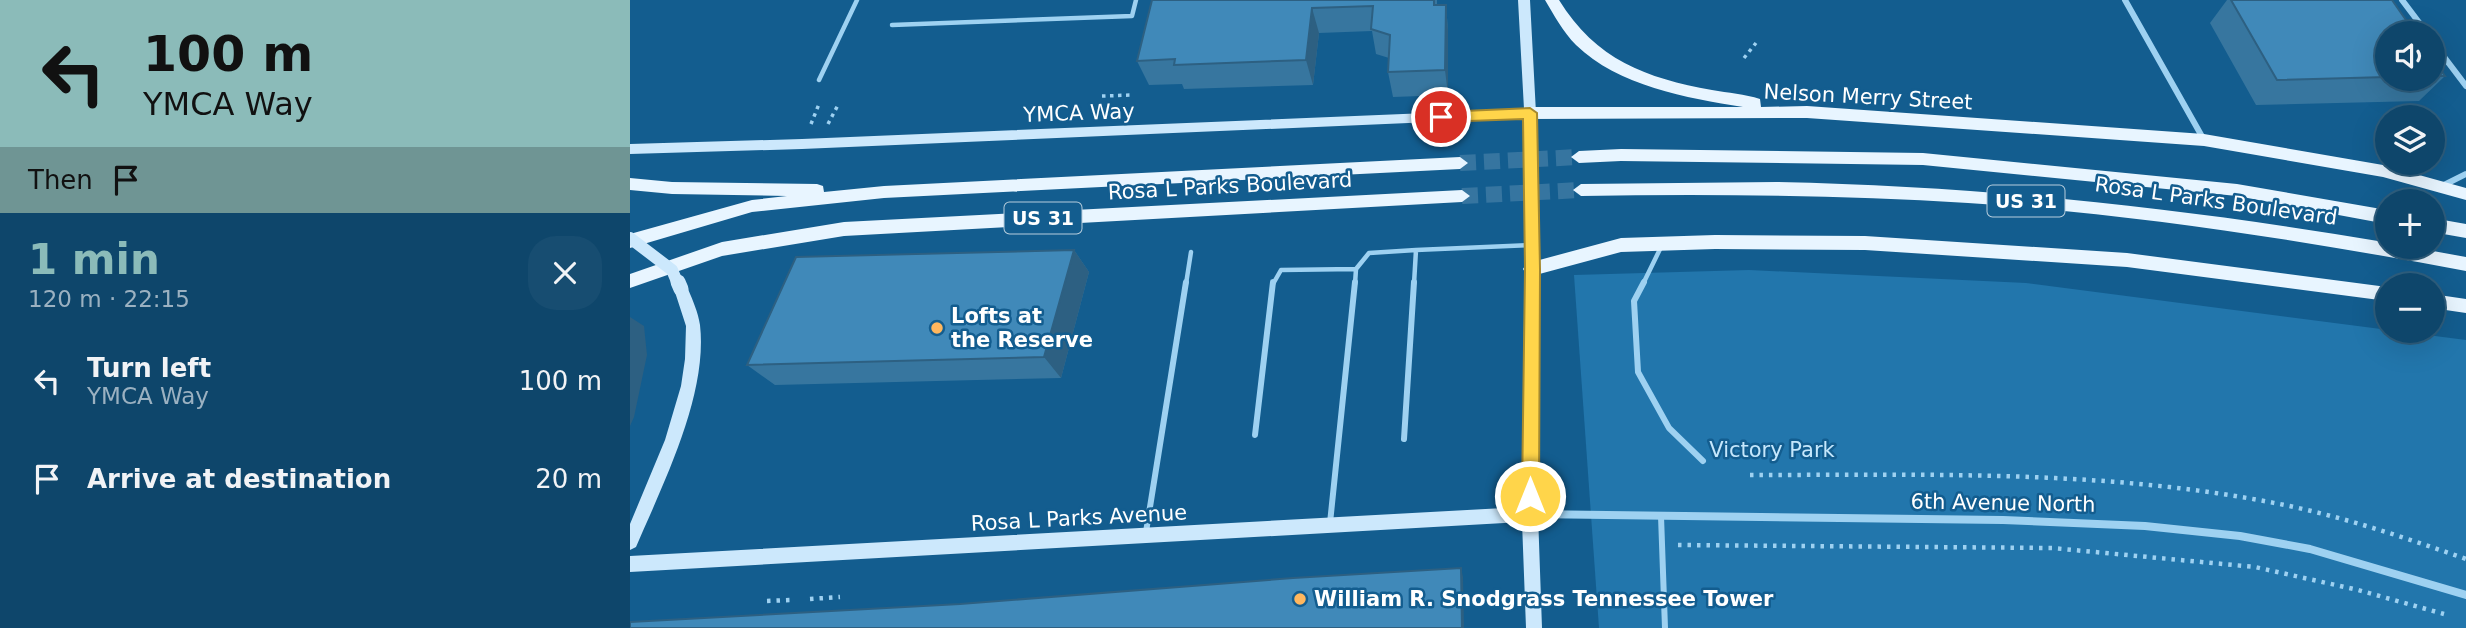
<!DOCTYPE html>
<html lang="en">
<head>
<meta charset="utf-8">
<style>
	:root { --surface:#0e466b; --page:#174d71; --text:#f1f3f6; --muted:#9bb1c1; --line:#2e5e7e; --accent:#8bbbb9 }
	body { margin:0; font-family:"DejaVu Sans",sans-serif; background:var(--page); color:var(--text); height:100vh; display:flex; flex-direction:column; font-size:26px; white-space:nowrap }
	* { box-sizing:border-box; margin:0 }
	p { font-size:23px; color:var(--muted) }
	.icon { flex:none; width:38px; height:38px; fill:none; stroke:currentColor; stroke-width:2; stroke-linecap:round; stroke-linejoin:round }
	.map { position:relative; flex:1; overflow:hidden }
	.details { display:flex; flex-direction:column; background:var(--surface); width:630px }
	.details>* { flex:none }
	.hud { background:#8bbbb9; color:#111; overflow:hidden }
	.fabs { position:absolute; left:1745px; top:21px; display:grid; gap:14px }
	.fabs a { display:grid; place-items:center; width:70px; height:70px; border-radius:50%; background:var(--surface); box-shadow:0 7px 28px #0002,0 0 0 2px var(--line); font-size:35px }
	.pin { position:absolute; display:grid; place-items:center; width:60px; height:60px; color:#fff; margin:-30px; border:4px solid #fff; border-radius:50%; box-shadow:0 2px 7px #0007 }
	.me { position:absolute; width:77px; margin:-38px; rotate:0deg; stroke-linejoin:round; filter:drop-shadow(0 0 5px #0008) }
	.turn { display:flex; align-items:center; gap:24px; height:147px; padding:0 28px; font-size:32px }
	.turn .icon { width:91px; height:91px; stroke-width:2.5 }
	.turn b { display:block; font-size:49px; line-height:60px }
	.then { display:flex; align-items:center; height:66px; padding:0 28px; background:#0003; gap:14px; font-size:26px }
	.round { display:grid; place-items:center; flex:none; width:74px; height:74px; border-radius:28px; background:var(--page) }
	.headline { display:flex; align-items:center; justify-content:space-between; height:119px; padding:0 28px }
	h1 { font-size:42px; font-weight:800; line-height:52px; color:var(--accent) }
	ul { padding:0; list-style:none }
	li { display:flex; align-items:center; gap:21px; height:98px; padding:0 28px }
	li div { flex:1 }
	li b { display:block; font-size:26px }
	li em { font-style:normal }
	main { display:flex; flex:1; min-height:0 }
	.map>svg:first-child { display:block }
	.green { fill:#2276ac }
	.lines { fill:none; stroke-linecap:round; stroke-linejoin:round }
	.primary-tunnel { stroke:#3675a0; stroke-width:16; stroke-dasharray:16 8; stroke-linecap:butt }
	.path-far1 { stroke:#9ed1f1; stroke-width:3.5; stroke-dasharray:3.5 4.5; stroke-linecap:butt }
	.path { stroke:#9ed1f1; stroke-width:4.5; stroke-dasharray:3.5 6; stroke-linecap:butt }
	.lane-far1 { stroke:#9ed1f1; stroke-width:4.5 }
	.lane { stroke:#9ed1f1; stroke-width:6 }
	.street-far1 { stroke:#9ed1f1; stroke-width:6 }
	.street { stroke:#9ed1f1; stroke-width:8 }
	.secondary { fill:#cce8fc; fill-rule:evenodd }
	.primary { fill:#e8f5ff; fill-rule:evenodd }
	.secondary-bridge-far1 { stroke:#cce8fc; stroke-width:12 }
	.secondary-bridge { stroke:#cce8fc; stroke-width:15 }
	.wall { fill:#37769f }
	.shaded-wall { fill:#2d6082 }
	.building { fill:#4089b9; stroke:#2d6082; stroke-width:2 }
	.route { fill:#ffd54a; stroke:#a68a30; stroke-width:2 }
	.poi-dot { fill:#ffb75e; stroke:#135d8f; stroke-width:2.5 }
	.labels { text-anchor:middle; stroke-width:5; stroke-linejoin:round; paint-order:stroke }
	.shield { fill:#135d8f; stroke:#b8cedd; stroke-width:2 }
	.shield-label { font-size:19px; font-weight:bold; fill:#fff }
	.street-label { font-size:21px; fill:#fff; stroke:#135d8f }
	.poi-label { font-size:21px; font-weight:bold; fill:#fff; stroke:#135d8f; text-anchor:start }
	.park-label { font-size:21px; fill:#c5e7fc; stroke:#135d8f }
</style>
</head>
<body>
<main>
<section class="details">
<div class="hud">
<div class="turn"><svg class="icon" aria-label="left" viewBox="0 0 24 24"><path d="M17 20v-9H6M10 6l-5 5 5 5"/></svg><div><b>100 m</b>YMCA Way</div></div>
<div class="then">Then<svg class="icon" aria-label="arrive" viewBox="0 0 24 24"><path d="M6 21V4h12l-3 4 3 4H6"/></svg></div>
</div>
<div class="headline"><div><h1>1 min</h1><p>120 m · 22:15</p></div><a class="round"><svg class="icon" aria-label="close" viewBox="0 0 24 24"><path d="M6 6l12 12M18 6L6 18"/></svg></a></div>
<ul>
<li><svg class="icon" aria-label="left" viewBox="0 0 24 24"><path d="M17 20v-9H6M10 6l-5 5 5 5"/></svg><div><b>Turn left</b><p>YMCA Way</p></div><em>100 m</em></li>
<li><svg class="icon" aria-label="arrive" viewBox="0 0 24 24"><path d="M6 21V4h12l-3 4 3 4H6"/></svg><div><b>Arrive at destination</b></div><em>20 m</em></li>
</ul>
</section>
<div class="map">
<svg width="1836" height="628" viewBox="0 0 1836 628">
	<rect width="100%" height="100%" fill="#135d8f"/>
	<!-- green -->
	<path class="green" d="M1119 270 1396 283 1836 340V628H969L944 275Z"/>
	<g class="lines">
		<!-- primary-tunnel -->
		<path class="primary-tunnel" d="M830 163 949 157
			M832 196 951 190"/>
		<!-- path-far1 -->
		<path class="path-far1" d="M1114 58 1126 43
			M472 96 503 95
			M181 124 189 104
			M198 124 209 103"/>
		<!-- path -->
		<path class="path" d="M1120 475C1301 475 1486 469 1664 507 1723 520 1779 539 1836 559
			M1048 545 1422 548 1625 567 1728 590 1814 614
			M180 599 210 597
			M137 601 162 600"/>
		<!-- lane-far1 -->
		<path class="lane-far1" d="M262 25 502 16 506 0
			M189 80 227 0
			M556 284 561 252
			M643 284 651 270 726 269
			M725 284 726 269 739 253 786 250
			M784 284 786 250 899 245
			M1013 284 1032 245"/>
		<!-- lane -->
		<path class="lane" d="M1014 282 1004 301 1008 372 1039 428 1073 461
			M625 435 643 282
			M774 439 784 282
			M1031 516 1035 628
			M700 523 725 282
			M516 532 556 282"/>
		<!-- street-far1 -->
		<path class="street-far1" d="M1495 0 1574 140
			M1772 0 1797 33
			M1802 41 1836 86
			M1812 186 1836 174"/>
		<!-- street -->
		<path class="street" d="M900 514 1373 520 1515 526 1610 536 1680 549 1836 595"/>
		<!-- secondary -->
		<path class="secondary" d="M888 0H900L907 132 901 137 895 132 894 118 172 149 0 154V144L172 139 894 109Z
			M902 224 909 229 908 514 912 628H896L892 522 0 572V556L892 507 895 229Z
			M51 283 56 285 58 289C63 301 68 312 70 325 78 395 33 484 6 547L0 550V524L35 440 51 386 55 359 56 326 44 289 46 285Z"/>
		<!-- primary -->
		<path class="primary" d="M915 0H929C966 60 1016 78 1082 90 1098 93 1115 94 1130 99L1131 107 1177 106 1574 134 1753 165 1836 188V200L1753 177 1574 146 1177 118 900 119 892 113 900 107H1113C1057 98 988 86 946 45 933 32 924 15 915 0Z
			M991 149 1293 153 1607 184 1757 210V224L1607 196 1293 165 991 161 949 163 941 157 949 151Z
			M830 157 838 163 830 169 254 198 122 212 0 248V234L122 200 157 196 42 194 0 190V178L42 182 187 184 193 186 194 192 254 186Z
			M1146 182C1351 186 1553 208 1754 242H1757V247H1781L1836 257V271C1671 240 1505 214 1338 203 1209 195 1080 194 951 196L943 190 951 184Z
			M832 190 840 196 832 202 214 236 92 256 0 288V274L92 242 214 222Z
			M1802 218 1836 224V238L1802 232Z
			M1085 235 1235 236 1497 253 1757 287V301L1497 267 1235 250 1085 249 991 252 902 276 896 274 893 269 896 264 902 262 991 238Z
			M1802 294 1836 299V313L1802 308Z"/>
		<!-- secondary-bridge-far1 -->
		<path class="secondary-bridge-far1" d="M901 132 902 229
			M0 238 42 270 48 284"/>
		<!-- secondary-bridge -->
		<path class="secondary-bridge" d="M48 282 51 289"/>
	</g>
	<!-- wall -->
	<path class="wall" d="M522 0H807V5H816L818 30V95L763 97 758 72 759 58 746 54 742 31 689 33 683 85 554 89 552 84 519 85 507 61Z
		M1597 0H1762L1757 33V79H1802V58L1815 76 1789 101 1626 105 1580 23Z
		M444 250 459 272 431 378 145 385 117 365Z"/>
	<!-- shaded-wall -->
	<path class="shaded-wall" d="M816 5 818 30V95L815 70Z
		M682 8 689 33 683 85 676 60Z
		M444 250 459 272 431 378 414 357Z
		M0 317 14 326 17 355 4 417 0 426Z
		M831 568 833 577 834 628H832Z"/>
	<!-- building -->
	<path class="building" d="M522 0H804V5H816L815 70 758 72 760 35 741 29 743 6 682 8 676 60 544 65 545 59 507 61Z
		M1601 0H1762L1785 33H1757V77L1647 80Z
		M1802 58 1815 76H1802Z
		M444 250 414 357 117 365 166 257Z
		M831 568 832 628H0V622L330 604 663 578Z"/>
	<!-- route -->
	<path class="route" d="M900 108 907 113 910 269 909 496 907 502 900 504 894 502 892 496 895 269 893 119 811 122 804 117 811 112Z"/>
	<!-- markers -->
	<g class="poi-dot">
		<circle cx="307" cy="328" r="7"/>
		<circle cx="670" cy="599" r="7"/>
	</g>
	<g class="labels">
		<!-- shield labels -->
		<g class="shield">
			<rect x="1357.5" y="185.5" width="77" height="31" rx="5"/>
			<rect x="374.5" y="202.5" width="77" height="31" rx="5"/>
		</g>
		<g class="shield-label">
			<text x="1396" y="208">US 31</text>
			<text x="413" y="225">US 31</text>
		</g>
		<!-- street labels -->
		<g class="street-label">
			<text transform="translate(1238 97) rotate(3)" y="7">Nelson Merry Street</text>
			<text transform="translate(449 113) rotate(-2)" y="7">YMCA Way</text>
			<text transform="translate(600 186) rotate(-3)" y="7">Rosa L Parks Boulevard</text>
			<text transform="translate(1586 201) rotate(8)" y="7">Rosa L Parks Boulevard</text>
			<text transform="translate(1373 503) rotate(1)" y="7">6th Avenue North</text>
			<text transform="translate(449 518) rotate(-3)" y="7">Rosa L Parks Avenue</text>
		</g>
		<!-- poi labels -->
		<g class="poi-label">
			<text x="321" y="323">Lofts at<tspan x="321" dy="24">the Reserve</tspan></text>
			<text x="684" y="606">William R. Snodgrass Tennessee Tower</text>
		</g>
		<!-- park labels -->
		<g class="park-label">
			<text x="1142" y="457">Victory Park</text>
		</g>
	</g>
</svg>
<div class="fabs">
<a><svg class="icon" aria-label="sound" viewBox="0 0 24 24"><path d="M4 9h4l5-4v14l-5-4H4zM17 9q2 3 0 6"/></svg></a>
<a><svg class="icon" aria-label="layers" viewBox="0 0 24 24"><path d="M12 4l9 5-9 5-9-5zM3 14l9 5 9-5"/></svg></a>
<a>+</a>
<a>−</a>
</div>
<div class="pin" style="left:811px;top:117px;background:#d93025"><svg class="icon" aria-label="arrive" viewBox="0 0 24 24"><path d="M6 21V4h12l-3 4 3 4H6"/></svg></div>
<svg class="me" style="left:900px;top:496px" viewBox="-20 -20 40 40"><circle r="17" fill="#ffd54a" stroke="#fff" stroke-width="3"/><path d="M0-11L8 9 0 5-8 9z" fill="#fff"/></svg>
</div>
</main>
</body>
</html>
